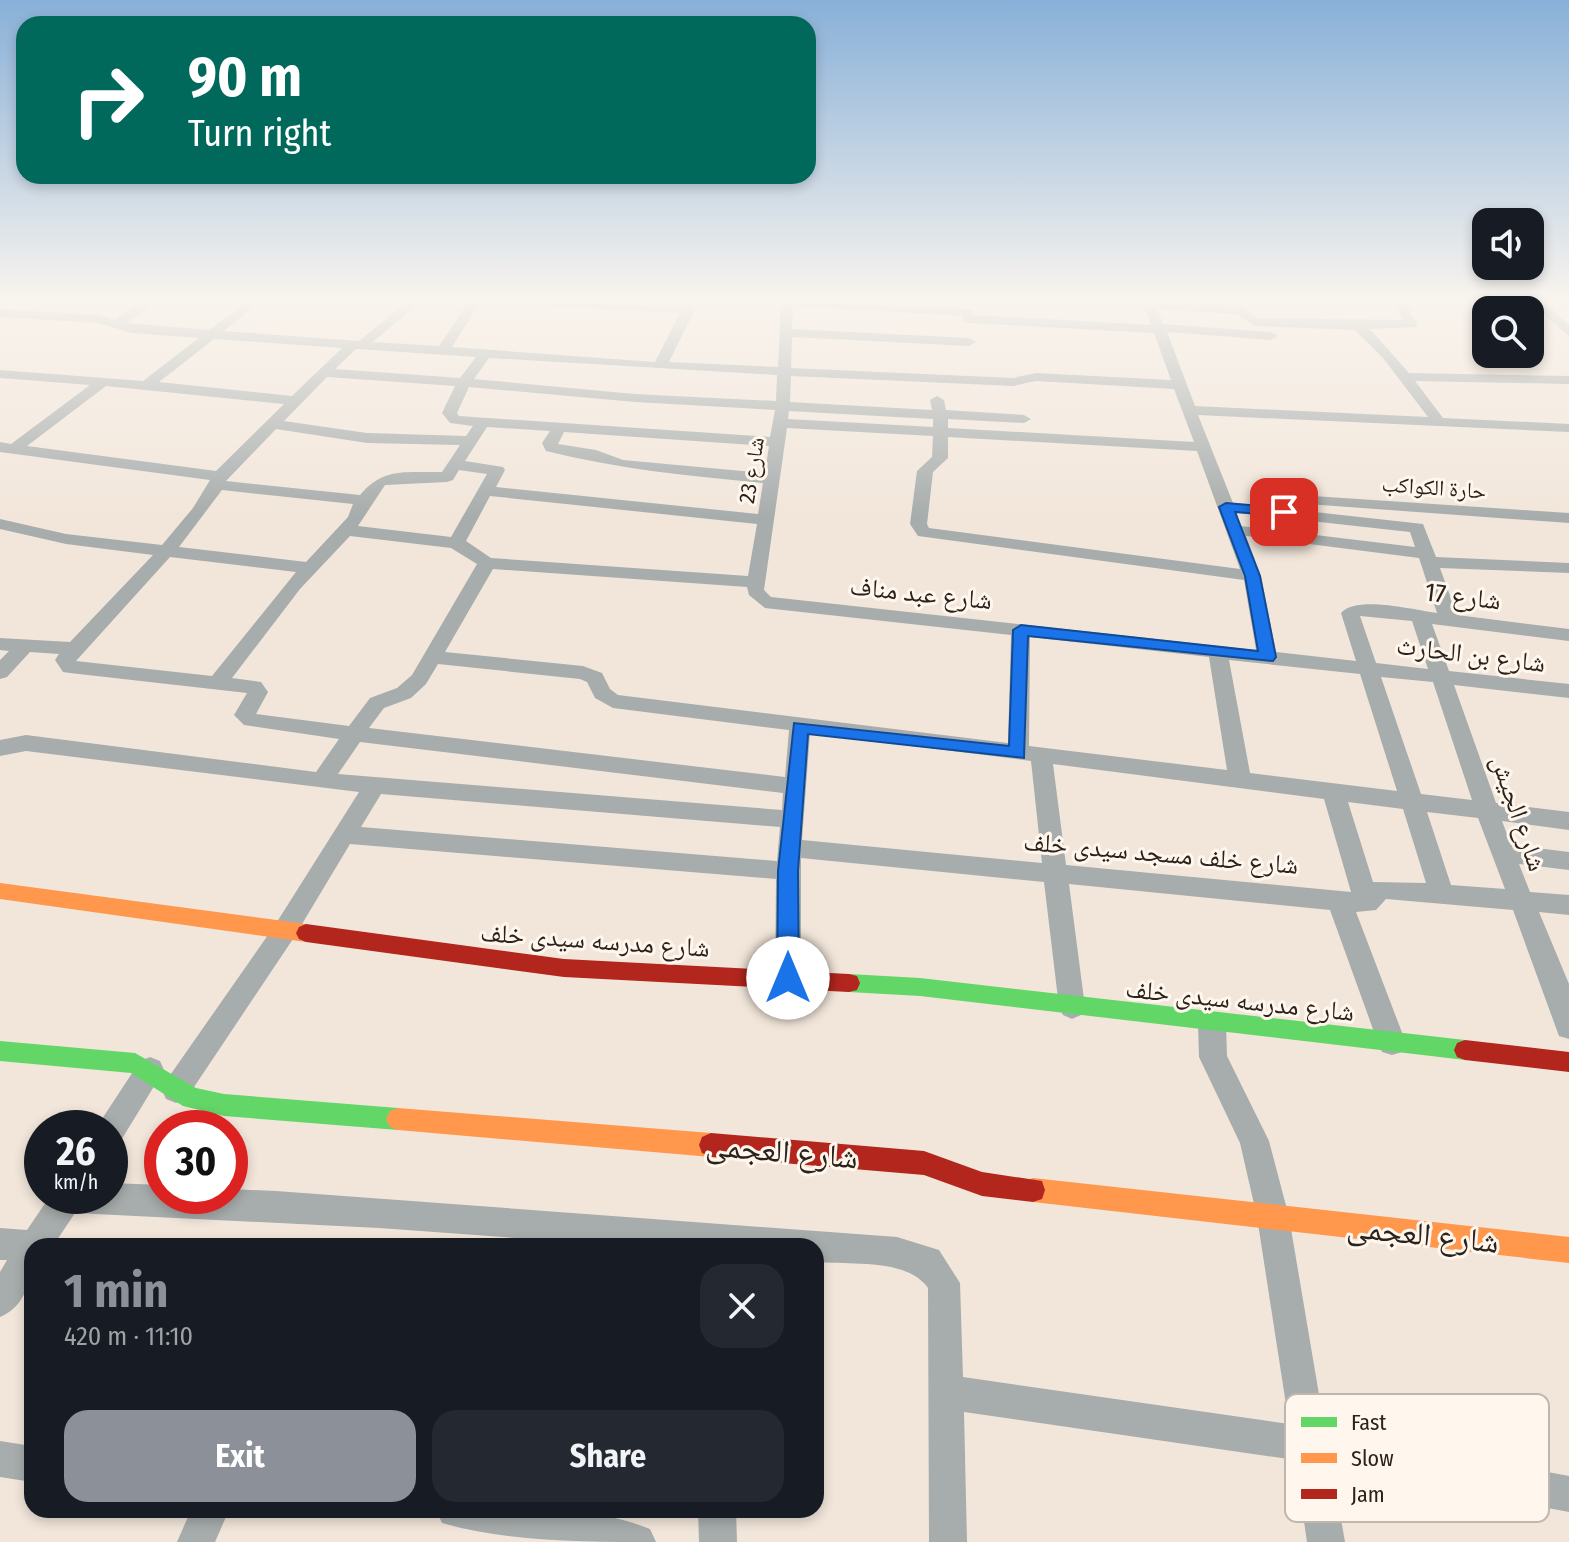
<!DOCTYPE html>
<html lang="en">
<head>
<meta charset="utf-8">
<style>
	:root { --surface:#171b24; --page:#242831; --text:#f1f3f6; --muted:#9ea1a6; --accent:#8c9099 }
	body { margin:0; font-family:"Fira Sans Condensed","Noto Naskh Arabic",sans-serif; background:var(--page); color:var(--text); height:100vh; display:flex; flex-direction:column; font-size:30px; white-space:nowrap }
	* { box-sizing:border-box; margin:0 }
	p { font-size:26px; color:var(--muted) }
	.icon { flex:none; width:44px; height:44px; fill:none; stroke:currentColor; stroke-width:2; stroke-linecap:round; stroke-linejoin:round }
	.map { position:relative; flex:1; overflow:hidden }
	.panel { position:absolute; left:24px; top:1238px; width:800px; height:280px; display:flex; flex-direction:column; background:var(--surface); border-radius:24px; box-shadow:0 4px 12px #0003 }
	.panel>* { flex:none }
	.top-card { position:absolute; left:16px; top:16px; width:800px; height:168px; border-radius:24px; box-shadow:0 4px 12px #0003; background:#00695c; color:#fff; overflow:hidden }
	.controls { position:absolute; left:1472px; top:208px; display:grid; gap:16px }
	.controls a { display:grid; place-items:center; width:72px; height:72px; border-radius:16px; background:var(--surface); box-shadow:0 4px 12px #0003; font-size:40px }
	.speed { position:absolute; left:24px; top:1110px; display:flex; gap:16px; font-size:40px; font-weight:700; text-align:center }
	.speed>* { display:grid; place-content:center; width:104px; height:104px; border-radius:50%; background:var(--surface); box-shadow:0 4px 12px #0003; line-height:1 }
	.speed small { font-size:20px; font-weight:400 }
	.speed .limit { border:12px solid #d22; background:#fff; color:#111 }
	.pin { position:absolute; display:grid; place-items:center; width:68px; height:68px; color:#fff; margin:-34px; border-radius:16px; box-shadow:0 4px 12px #0006 }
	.me { position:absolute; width:88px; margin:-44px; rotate:0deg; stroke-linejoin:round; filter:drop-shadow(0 0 6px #0008) }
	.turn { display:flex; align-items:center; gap:28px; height:168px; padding:0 40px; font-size:36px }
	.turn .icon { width:104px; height:104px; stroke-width:2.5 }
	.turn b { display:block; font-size:56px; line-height:68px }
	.round { display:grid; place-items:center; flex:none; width:84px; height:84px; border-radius:24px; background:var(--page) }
	.overview { display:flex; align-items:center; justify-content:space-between; height:136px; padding:0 40px }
	h1 { font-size:48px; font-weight:700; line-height:60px; color:var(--accent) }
	.cta { display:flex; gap:16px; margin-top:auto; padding:16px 40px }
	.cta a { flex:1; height:92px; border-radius:24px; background:var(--accent); color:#fff; font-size:32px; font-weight:700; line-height:92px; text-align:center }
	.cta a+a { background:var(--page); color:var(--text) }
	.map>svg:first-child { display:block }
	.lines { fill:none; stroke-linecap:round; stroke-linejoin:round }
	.street { fill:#a7adac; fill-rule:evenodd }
	.fast { fill:#63d668; fill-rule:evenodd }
	.slow { fill:#ff974d; fill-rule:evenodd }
	.jam { fill:#b3261e; fill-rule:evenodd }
	.route { fill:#1a73e8; stroke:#114b97; stroke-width:2 }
	.labels { text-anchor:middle; stroke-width:6; stroke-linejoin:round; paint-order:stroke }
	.far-street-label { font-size:22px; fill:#2b231b; stroke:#fff6ed }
	.street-label { font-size:26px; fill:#2b231b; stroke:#fff6ed }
	.near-street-label { font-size:32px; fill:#2b231b; stroke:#fff6ed }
	.key { fill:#fff6ed; stroke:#bfb7ae; stroke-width:2 }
	.key-label { font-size:22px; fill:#2b231b }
</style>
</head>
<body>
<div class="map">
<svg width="1569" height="1542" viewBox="0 0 1569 1542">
	<rect width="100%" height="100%" fill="#f2e6da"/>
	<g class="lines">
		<!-- street -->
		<path class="street" d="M141 301H155L127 323 209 330 248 301H261L224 331 359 341 408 301H421L373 342 439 346 469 301H481L452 347 655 362 680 313 527 305 521 301 684 306 687 301H699L669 362 778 367 781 301 969 309 973 310 974 315 1151 325 1142 301 1239 306 1258 318 1403 320 1392 301H1404L1417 324 1416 327 1370 329 1409 373 1569 376V384L1415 381 1443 418 1569 424V432L1198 415 1233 503 1423 524 1436 557 1569 563V573L1440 568 1457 615 1569 629V641L1432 624 1449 671 1569 684V698L1454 685 1496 803 1569 812V830L1502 821 1511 845 1569 852V870L1519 864 1530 892 1569 895V915L1539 912 1569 984V1039L1559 1036 1513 910 1386 899 1376 910 1356 912 1406 1043 1402 1052 1392 1055 1382 1052 1378 1043 1330 910 1069 884 1085 1007 1081 1015 1072 1019 1063 1015 1059 1007 1044 882 801 858V978L797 986 788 989 779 986 775 978 776 879 350 844 293 939 186 1099 176 1103 166 1099 162 1090 166 1081 275 925 359 792 26 751 0 756V740L26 735 316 772 339 739 244 725 234 715 247 693 70 673 63 672 55 660 59 654 30 652 7 677 0 679V660L9 651 0 650V638L70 642 153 555 66 544 0 529V519L66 534 162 545 193 508 210 480 0 452V442L11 444 90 385 0 378V370L143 381 199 338 132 333 99 323 0 317V309L100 315 115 320ZM793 306 963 316V322L968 323 1154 333 1171 380 1036 373 1013 378 791 368 792 337 969 346 976 342 969 338 792 329ZM1157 309 1236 314 1255 326 1355 330 1383 358 1428 417 1195 406 1167 332 1271 340 1278 336 1271 332 1163 324ZM214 339 342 348 292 396 159 382ZM356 349 476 357 460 378 335 369ZM489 358 777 375 776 401 635 394 474 379ZM791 376 1013 386 1036 381 1174 389 1194 442 948 428V419L1024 423 1031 419 1024 415 946 410 944 400 937 396 930 400 932 410 790 402ZM327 377 455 386 442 413 450 423 473 426 466 436 367 433 284 421ZM106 386 284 404 216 471 27 446ZM469 387 635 402 775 410 770 437 459 416 457 413ZM789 411 933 419V427L788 419ZM487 427 550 431 542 443 546 451C618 469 689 476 763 483L758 514 496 487 505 470 503 467 465 461ZM787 428 933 436 932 457 917 471 910 524 918 536 1244 580 1256 650 771 597 764 590ZM276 429 367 443 460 445 442 472C408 473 384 466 360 495L226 481ZM564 432 769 446 765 473 623 460 596 450 558 444ZM948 437 1197 451 1240 569 929 528 927 524 933 472 948 458ZM459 470 487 474 451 537 358 526 385 485 447 482 453 480ZM222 490 353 504 348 517 306 562 179 547ZM490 496 757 524 748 576 491 558 466 541ZM1237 513 1410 532 1415 547 1241 526ZM350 536 451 548 477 564 412 675 397 688 370 698 349 726 256 714 268 692 261 682 232 678 300 589ZM1246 536 1419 558 1437 613C1413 610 1357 595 1341 613L1356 661 1276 652 1261 576ZM170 557 296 572 212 676 76 661ZM493 569 747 587 749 595 765 608 1011 635 1008 743 618 695 610 689 602 673 583 666 445 652ZM1360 616 1412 621 1428 669 1376 663ZM1030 637 1209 657 1227 770 1029 746ZM1229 660 1360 674 1397 791 1250 773ZM438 664 580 679 587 682 595 698 613 708 789 730 785 777 369 728 384 708 411 698 426 684ZM1381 677 1433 682 1472 800 1421 794ZM810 733 1031 761 1042 863 802 840ZM360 742 783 793 782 810 338 774ZM1053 764 1324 799 1351 892 1066 865ZM381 794 780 827 777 861 361 827ZM1348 802 1403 809 1426 883 1373 882ZM1427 812 1478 818 1505 889 1451 885Z
			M1529 301H1542L1569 325V336Z
			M1313 496 1569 513V523L1307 504V498Z
			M1212 1012 1222 1015 1226 1024 1227 1056 1269 1141 1289 1217 1325 1430 1569 1476V1512L1332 1467 1345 1542H1307L1295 1460 964 1412 967 1542H929L928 1288C907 1258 850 1265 816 1262V1246H624L379 1228 75 1213 53 1246H32C32 1274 29 1305 0 1317V1272L7 1260H0V1228L27 1230 50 1196H110V1183L162 1185V1196H230V1189L276 1191 897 1237 939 1250 960 1283 963 1377 1289 1424 1257 1217 1240 1143 1199 1057 1198 1024 1202 1015Z
			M150 1057 160 1061 164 1070 120 1142 110 1146V1128H97L100 1122 140 1061Z
			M0 1441 32 1446V1482L0 1477Z
			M191 1510H229L215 1542H177Z
			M436 1510C506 1510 585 1502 650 1529L656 1542C586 1542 508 1542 442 1523Z
			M698 1510H736L737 1542H699Z"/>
		<!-- fast -->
		<path class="fast" d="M849 974 920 978 1465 1040 1473 1043 1476 1050 1473 1057 1465 1060 920 996 849 992 841 990 838 983 841 976Z
			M0 1041 135 1053 196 1088 224 1094 398 1108 406 1111 410 1119 406 1127 398 1130 224 1116 183 1106 131 1073 0 1061Z"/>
		<!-- slow -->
		<path class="slow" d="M0 883 306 924 313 927 316 933 313 939 306 942 0 899Z
			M398 1108 711 1133 720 1137 723 1145 720 1153 711 1157 398 1130 390 1127 386 1119 390 1111Z
			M1033 1178 1569 1237V1263L1033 1202 1024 1199 1021 1190 1024 1181Z"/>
		<!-- jam -->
		<path class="jam" d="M306 924 564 959 849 974 857 976 860 983 857 990 849 992 564 977 306 942 299 939 296 933 299 927Z
			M1465 1040 1569 1052V1072L1465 1060 1457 1057 1454 1050 1457 1043Z
			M711 1133 924 1151 982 1172 1042 1181 1045 1190 1042 1199 1033 1202 982 1196 924 1175 711 1157 702 1153 699 1145 702 1137Z"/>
	</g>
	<!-- sky -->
	<linearGradient id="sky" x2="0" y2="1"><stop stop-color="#88b0d8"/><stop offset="0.58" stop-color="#f9f4ee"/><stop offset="1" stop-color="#f9f4ee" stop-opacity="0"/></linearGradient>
	<rect width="1569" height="517" fill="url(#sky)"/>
	<!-- route -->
	<path class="route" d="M1226 503 1284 508 1291 512 1284 516 1235 512 1260 576 1276 657 1273 661 1028 636 1024 758 808 734 798 871 799 978 796 985H780L777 978 778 871 794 723 1009 746 1013 630 1021 625 1258 651 1245 576 1219 507Z"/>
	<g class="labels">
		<!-- far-street labels -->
		<g class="far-street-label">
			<text transform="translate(751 470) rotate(-81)" y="8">شارع 23</text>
			<text transform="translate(1434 487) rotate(4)" y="8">حارة الكواكب</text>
		</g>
		<!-- street labels -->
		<g class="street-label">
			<text transform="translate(921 593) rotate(6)" y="9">شارع عبد مناف</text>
			<text transform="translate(1463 596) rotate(7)" y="9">شارع 17</text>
			<text transform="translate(1471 654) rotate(7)" y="9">شارع بن الحارث</text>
			<text transform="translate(1519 813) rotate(71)" y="9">شارع الجيش</text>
			<text transform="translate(1161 853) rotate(5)" y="9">شارع خلف مسجد سيدى خلف</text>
			<text transform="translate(595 940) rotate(4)" y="9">شارع مدرسه سيدى خلف</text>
			<text transform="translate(1240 1000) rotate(6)" y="9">شارع مدرسه سيدى خلف</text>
		</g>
		<!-- near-street labels -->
		<g class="near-street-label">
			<text transform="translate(782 1151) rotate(5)" y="11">شارع العجمى</text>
			<text transform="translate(1423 1234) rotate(6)" y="11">شارع العجمى</text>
		</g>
	</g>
	<!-- legend -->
	<rect x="1285" y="1394" width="264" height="128" rx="12" class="key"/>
	<rect x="1301" y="1417" width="36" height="10" fill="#63d668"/>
	<rect x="1301" y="1453" width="36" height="10" fill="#ff974d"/>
	<rect x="1301" y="1489" width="36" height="10" fill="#b3261e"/>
	<g class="key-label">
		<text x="1351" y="1430">Fast</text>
		<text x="1351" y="1466">Slow</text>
		<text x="1351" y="1502">Jam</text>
	</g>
</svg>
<div class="controls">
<a><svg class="icon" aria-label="sound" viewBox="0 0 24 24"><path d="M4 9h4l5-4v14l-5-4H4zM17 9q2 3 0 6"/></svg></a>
<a><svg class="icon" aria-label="search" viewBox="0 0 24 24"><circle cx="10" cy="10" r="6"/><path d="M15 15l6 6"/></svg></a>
</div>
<div class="speed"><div>26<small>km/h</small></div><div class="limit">30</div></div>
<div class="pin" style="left:1284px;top:512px;background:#d93025"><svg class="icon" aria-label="arrive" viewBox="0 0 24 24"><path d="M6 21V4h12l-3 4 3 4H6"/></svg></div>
<svg class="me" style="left:788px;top:978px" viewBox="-20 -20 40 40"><circle r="19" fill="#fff"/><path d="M0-13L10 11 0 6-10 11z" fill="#1a73e8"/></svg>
<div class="top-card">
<div class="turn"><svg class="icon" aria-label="right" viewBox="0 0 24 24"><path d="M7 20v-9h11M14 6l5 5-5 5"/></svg><div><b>90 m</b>Turn right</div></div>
</div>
<section class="panel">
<div class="overview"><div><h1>1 min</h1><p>420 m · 11:10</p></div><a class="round"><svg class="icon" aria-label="close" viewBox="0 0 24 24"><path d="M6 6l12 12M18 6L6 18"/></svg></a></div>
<div class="cta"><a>Exit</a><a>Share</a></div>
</section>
</div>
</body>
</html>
